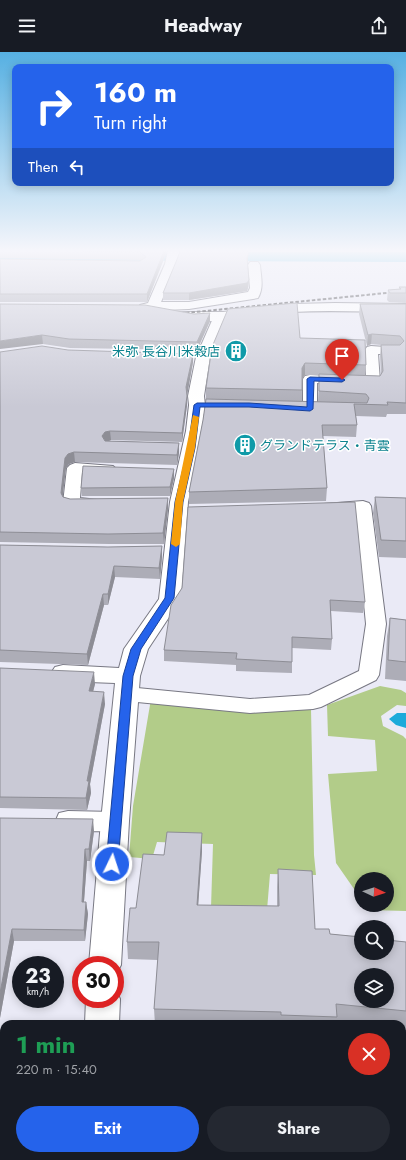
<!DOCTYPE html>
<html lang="en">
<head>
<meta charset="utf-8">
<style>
	:root { --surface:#171b24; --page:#242831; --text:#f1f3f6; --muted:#9ea1a6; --accent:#2563eb }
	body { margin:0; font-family:Jost,"Noto Sans JP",sans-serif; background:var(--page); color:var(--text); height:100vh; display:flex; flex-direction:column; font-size:15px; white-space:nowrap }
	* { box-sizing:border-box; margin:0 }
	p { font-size:13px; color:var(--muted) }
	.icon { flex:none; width:22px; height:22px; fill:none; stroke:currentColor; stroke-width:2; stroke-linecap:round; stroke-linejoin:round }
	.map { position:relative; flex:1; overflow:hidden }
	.sheet { position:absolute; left:0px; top:968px; width:406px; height:140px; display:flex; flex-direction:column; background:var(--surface); border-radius:12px 12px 0 0; box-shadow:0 2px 10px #0003 }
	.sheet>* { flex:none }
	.banner { position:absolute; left:12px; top:12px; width:382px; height:122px; border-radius:8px; box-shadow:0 2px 10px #0003; background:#2563eb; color:#fff; overflow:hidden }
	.needle { width:26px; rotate:94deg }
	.buttons { position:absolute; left:354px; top:820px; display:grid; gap:8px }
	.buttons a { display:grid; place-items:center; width:40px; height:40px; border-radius:50%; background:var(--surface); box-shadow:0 2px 10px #0003; font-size:20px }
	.speed { position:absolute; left:12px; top:904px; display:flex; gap:8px; font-size:20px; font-weight:700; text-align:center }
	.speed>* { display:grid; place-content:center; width:52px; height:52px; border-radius:50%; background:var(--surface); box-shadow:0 2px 10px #0003; line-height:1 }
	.speed small { font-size:10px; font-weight:400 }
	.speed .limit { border:6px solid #d22; background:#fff; color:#111 }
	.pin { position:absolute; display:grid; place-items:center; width:34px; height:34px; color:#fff; margin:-41px -17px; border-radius:50% 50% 50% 0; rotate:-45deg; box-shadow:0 0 4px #0007 }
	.pin .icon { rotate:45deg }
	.me { position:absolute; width:44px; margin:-22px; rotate:4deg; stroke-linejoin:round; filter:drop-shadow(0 0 3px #0008) }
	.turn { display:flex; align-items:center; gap:14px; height:84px; padding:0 16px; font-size:18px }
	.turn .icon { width:52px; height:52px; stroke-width:2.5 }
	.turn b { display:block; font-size:28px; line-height:34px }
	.then { display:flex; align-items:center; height:38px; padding:0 16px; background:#0003; gap:8px; font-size:15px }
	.round { display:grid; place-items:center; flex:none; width:42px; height:42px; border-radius:21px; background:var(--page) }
	.summary { display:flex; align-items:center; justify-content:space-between; height:68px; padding:0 16px }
	h1 { font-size:24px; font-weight:700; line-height:30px; color:#1e9e55 }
	.primary-button { display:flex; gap:8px; margin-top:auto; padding:8px 16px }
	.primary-button a { flex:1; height:46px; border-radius:24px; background:var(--accent); color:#fff; font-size:16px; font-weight:700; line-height:46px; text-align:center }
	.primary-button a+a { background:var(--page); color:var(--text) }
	header { display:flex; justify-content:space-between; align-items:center; height:52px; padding:0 16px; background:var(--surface); font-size:18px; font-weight:700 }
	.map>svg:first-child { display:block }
	.green { fill:#b2cc89 }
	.water { fill:#1caada }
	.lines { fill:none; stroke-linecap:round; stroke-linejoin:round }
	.lane-casing { stroke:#787883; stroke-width:2 }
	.street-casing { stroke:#787883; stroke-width:2 }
	.secondary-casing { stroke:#787883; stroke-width:2 }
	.lane { fill:#fff; fill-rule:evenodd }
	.street { fill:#fff; fill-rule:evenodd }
	.secondary { fill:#fff; fill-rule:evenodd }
	.rail { stroke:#36363b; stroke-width:2; stroke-dasharray:3.5 2; stroke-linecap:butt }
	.wall { fill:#adadb7; fill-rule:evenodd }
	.shaded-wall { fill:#8d8d95 }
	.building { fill:#c9c9d5; stroke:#8d8d95; fill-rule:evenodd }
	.route { fill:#2563eb; stroke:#184099 }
	.slow { fill:#f59e0b }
	.labels { text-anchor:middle; stroke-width:3; stroke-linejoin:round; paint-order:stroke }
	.far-culture-label { font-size:13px; fill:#0d838f; stroke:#fff; text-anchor:end }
</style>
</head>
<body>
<header><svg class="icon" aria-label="menu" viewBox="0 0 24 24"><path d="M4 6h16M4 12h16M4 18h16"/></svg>Headway<svg class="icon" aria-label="share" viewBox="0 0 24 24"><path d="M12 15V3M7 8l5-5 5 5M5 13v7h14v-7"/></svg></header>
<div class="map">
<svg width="406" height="1108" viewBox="0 0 406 1108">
	<rect width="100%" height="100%" fill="#eaeaf6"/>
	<!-- green -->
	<path class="green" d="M380 634 401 638 406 641V654L397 653 381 664 383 674 403 684 406 687V859L368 858 365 853H387V827H361V847L336 811 328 722 377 719 375 688 328 684 327 653Z
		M152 641 311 657 314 803 316 823 270 822 267 858 211 856 213 792 157 790 152 807 129 805 133 754Z"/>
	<!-- water -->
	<path class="water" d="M0 199 406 200V210L0 208Z
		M397 661H406V676L396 673 389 667Z"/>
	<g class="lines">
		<!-- lane casing -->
		<g class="lane-casing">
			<path id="lane" d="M371 294 399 296 401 299 399 302H378L380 330 378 333 373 334 317 331V357L315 360 310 361 305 360 303 357V327L305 324 310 323 366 326 365 298 367 295Z
				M75 411 113 414 116 417 113 420 108 422 82 421 80 446 98 448 100 451 98 454 92 456 65 454 63 451 67 416 70 413Z
				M363 449 369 451 371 454 386 572 379 623 376 628 321 655 313 657 250 661 127 649 119 647 116 642 119 637 127 635 250 647 309 643 359 619 366 572 355 459 330 460 324 458 322 455 324 452Z
				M68 759 115 760 124 762 127 769 124 776C108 781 75 780 59 775L56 768 59 761Z"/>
		</g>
		<!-- street casing -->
		<g class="street-casing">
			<path id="street" d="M168 199H180L177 212 161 250H189L248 240 250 236 248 213 250 210H258L260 213C261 225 264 236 258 246L253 247 189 257 164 258 154 257 145 260 140 259 138 256 140 253 148 251 165 212Z
				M221 260 226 261 228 264 210 305 204 344 205 353 202 379 188 450 181 547 148 597 140 624 129 769 121 913 115 924V913H89L101 769 115 631 63 629 55 627 51 621 55 615 63 613 119 616 124 597 159 547 170 450 186 379 189 353 188 344 196 305 214 264 216 261Z
				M115 936 120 947 119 972H85L86 947H115Z
				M402 1023 406 1024V1060L402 1059Z
				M4 1068V1104H9L0 1108V1070Z"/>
		</g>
		<!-- secondary casing -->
		<g class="secondary-casing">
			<path id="secondary" d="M335 251 406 252V260C368 260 330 258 292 260 254 263 214 275 176 266L174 263 176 260H223L293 252Z"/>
		</g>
		<!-- lane -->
		<use href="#lane" class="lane"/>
		<!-- street -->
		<use href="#street" class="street"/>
		<!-- secondary -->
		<use href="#secondary" class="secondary"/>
		<!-- rail -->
		<path class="rail" d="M175 262 406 239"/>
	</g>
	<!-- wall -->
	<path class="wall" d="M0 199H167L147 250H0V207L140 209 141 208 0 206Z
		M178 205 248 210 247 212 249 228 248 236 247 239 189 248H163V241Z
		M399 235H406V251L389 250 387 248 388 238 399 237Z
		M0 252 210 269 197 298 70 296 43 292Z
		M360 252H406V362H387L386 365 356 364 357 373 356 385 323 384 327 436 326 449 189 452V440L203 368 206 347V336L300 286 366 313 365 323 380 324 381 322 380 304 381 293 371 292 367 294 359 262ZM305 323H319L318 350 302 349V326Z
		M68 298 193 310 187 341V353L182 390 111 388 109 389 179 391V401L177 413 75 410 69 412 66 416 62 444 63 445 70 447 168 446V457L164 492H109L0 490V300Z
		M174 417V426L170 444H82L81 436Z
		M375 445 406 446V506L379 505 373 461Z
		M0 493 108 495 162 494V505L160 527 115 525 108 553H104L88 613 0 610Z
		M182 536 365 550 363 561 331 559 332 587 331 598 292 596V621L236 619V613L164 609V598Z
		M390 566 406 568V629L385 627 387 584Z
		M0 616 95 632 93 640 105 652 90 732 91 741 87 758 0 756Z
		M0 766 94 779 90 809H87L84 850H86L88 862 85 889H14L0 966Z
		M202 781V799L198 853 277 854V835L278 817 315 877 330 882 406 890V977L402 976V972H360L337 970 336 972H155L154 957 158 908 128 907 127 890 136 856 164 803Z"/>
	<!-- shaded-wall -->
	<path class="shaded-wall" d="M164 199H167L147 250V242Z
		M248 203V210L247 213V206Z
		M249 228 248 236 247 239 189 248V241Z
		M210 261V269L197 298V290Z
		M372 282 371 292 367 294 368 283Z
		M42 283 43 292 0 297V289Z
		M193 302V310L187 344 186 335Z
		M305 311V323L302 327V316Z
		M187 344V353L182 390V381Z
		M110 379 111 388 106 390 102 384 105 380Z
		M179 391V401L177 413V403Z
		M74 400 75 410 69 412 66 416 62 451 61 441 65 406 68 402Z
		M174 417V426L170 444V435Z
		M168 446V457L164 492 163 481Z
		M162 494V505L160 527 159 516Z
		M114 514 115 525 108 553V542Z
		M103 542 104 553 88 613 87 602Z
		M94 620 95 632 90 651 89 639Z
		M104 640 105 652 90 732 91 741 87 758 86 746 87 729Z
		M93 767 94 779 90 809 89 797Z
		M202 781V799L197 870V853Z
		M85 797 87 809 83 862 82 850Z
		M86 850 88 862 85 889 84 878Z
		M12 877 14 889 0 966V941Z"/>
	<!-- building -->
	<path class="building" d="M82 199H164L147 242H0V207L140 209 146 205 140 200Z
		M180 199H248V203L247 206 249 228 247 231 189 241H163L178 205Z
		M399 235H406V241H390L388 238 401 237Z
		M297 251 300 286 365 288 366 313 305 311 302 316V338L206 336 212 295 228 257Z
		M0 252 145 253 194 262 210 261 197 290 69 287 42 283 0 289Z
		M360 252H406V351L387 350 388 353 354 352 357 373H322L327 436 189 440 203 368 206 347 367 351 369 346 366 342 319 339V322L380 324 383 319 381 293H400L404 289 400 284 372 282 368 283Z
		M42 294 68 298 193 302 186 335 187 344 182 381 110 379 105 380 102 384 105 389 179 391 177 403 74 400 68 402 65 406 61 441 63 445 70 447 168 446 163 481 108 482 0 480V300Z
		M83 414 174 417 170 435 81 436Z
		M375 445 406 446V489L381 488Z
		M355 450 365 550 330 548 332 587 292 585V610L236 607 237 601 164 598 171 553 182 536 188 455Z
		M0 493 108 495 162 494 159 516 114 514 108 542H103L87 602 0 598Z
		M390 566 406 568V610L388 608Z
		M0 616 94 620 89 639 104 640 87 729H89L86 746 0 745Z
		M0 766 93 767 89 797H85L82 850H86L84 878 12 877 0 941Z
		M167 780 202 781 197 853 279 854 278 817 312 819 315 877H329L330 882 361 885V901H387V888L406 890V959L336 952 337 965 281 963V960L154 957 159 890H127L130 856H136L143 802 164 803ZM361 923H387V949H361Z
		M166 1104H257V1108H166Z"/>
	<!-- sky -->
	<linearGradient id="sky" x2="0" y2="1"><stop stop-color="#56b0e2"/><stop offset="0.56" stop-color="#f6f6fb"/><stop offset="1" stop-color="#f6f6fb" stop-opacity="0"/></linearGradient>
	<rect width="406" height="355" fill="url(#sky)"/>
	<!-- route -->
	<path class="route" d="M310 325 342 326 345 328 342 330 314 329 313 357 310 359 249 355H200L195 396 183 450 174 546 141 597 133 624 118 812 116 816 112 817 108 816 106 812 123 624 131 597 165 546 175 450 188 396 194 353 197 351H249L307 355V327Z"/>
	<!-- slow -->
	<path class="slow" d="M193 363 199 365 195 396 183 450 180 492 176 495 171 492 175 450Z"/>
	<!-- icons -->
	<defs>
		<g id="building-disc" transform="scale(1.15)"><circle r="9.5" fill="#0f9aa8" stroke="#fff"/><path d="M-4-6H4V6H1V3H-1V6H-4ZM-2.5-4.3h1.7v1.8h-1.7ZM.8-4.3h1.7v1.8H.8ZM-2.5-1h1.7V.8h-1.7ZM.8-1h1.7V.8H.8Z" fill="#fff"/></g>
	</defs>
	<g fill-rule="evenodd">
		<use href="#building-disc" x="236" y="299"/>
		<use href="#building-disc" x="245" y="393"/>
	</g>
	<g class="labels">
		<!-- far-culture labels -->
		<g class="far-culture-label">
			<text x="220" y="304">米弥 長谷川米穀店</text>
			<text x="260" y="398" text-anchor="start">グランドテラス・青雲</text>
		</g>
	</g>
</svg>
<div class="buttons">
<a><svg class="needle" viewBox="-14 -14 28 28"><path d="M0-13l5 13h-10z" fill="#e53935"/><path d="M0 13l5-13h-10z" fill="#9ea1a6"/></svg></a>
<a><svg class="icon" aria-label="search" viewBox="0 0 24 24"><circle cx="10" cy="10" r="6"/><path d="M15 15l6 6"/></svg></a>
<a><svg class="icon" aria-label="layers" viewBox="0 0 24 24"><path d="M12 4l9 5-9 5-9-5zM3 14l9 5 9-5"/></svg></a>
</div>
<div class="speed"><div>23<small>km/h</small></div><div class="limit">30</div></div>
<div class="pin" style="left:342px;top:328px;background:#d93025"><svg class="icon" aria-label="arrive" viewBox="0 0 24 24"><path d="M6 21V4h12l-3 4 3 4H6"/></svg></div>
<svg class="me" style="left:112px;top:812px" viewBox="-20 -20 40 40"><circle r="17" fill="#2563eb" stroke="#fff" stroke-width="3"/><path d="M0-11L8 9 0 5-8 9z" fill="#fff"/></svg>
<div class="banner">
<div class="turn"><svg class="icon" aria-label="right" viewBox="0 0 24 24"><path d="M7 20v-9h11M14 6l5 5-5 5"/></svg><div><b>160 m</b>Turn right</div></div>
<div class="then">Then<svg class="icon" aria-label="left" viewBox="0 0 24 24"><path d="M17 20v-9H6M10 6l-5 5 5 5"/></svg></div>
</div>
<section class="sheet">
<div class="summary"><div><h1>1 min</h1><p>220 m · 15:40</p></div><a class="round" style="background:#d93025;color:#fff"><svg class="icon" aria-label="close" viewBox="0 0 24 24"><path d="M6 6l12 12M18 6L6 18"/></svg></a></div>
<div class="primary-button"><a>Exit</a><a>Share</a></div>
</section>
</div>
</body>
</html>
